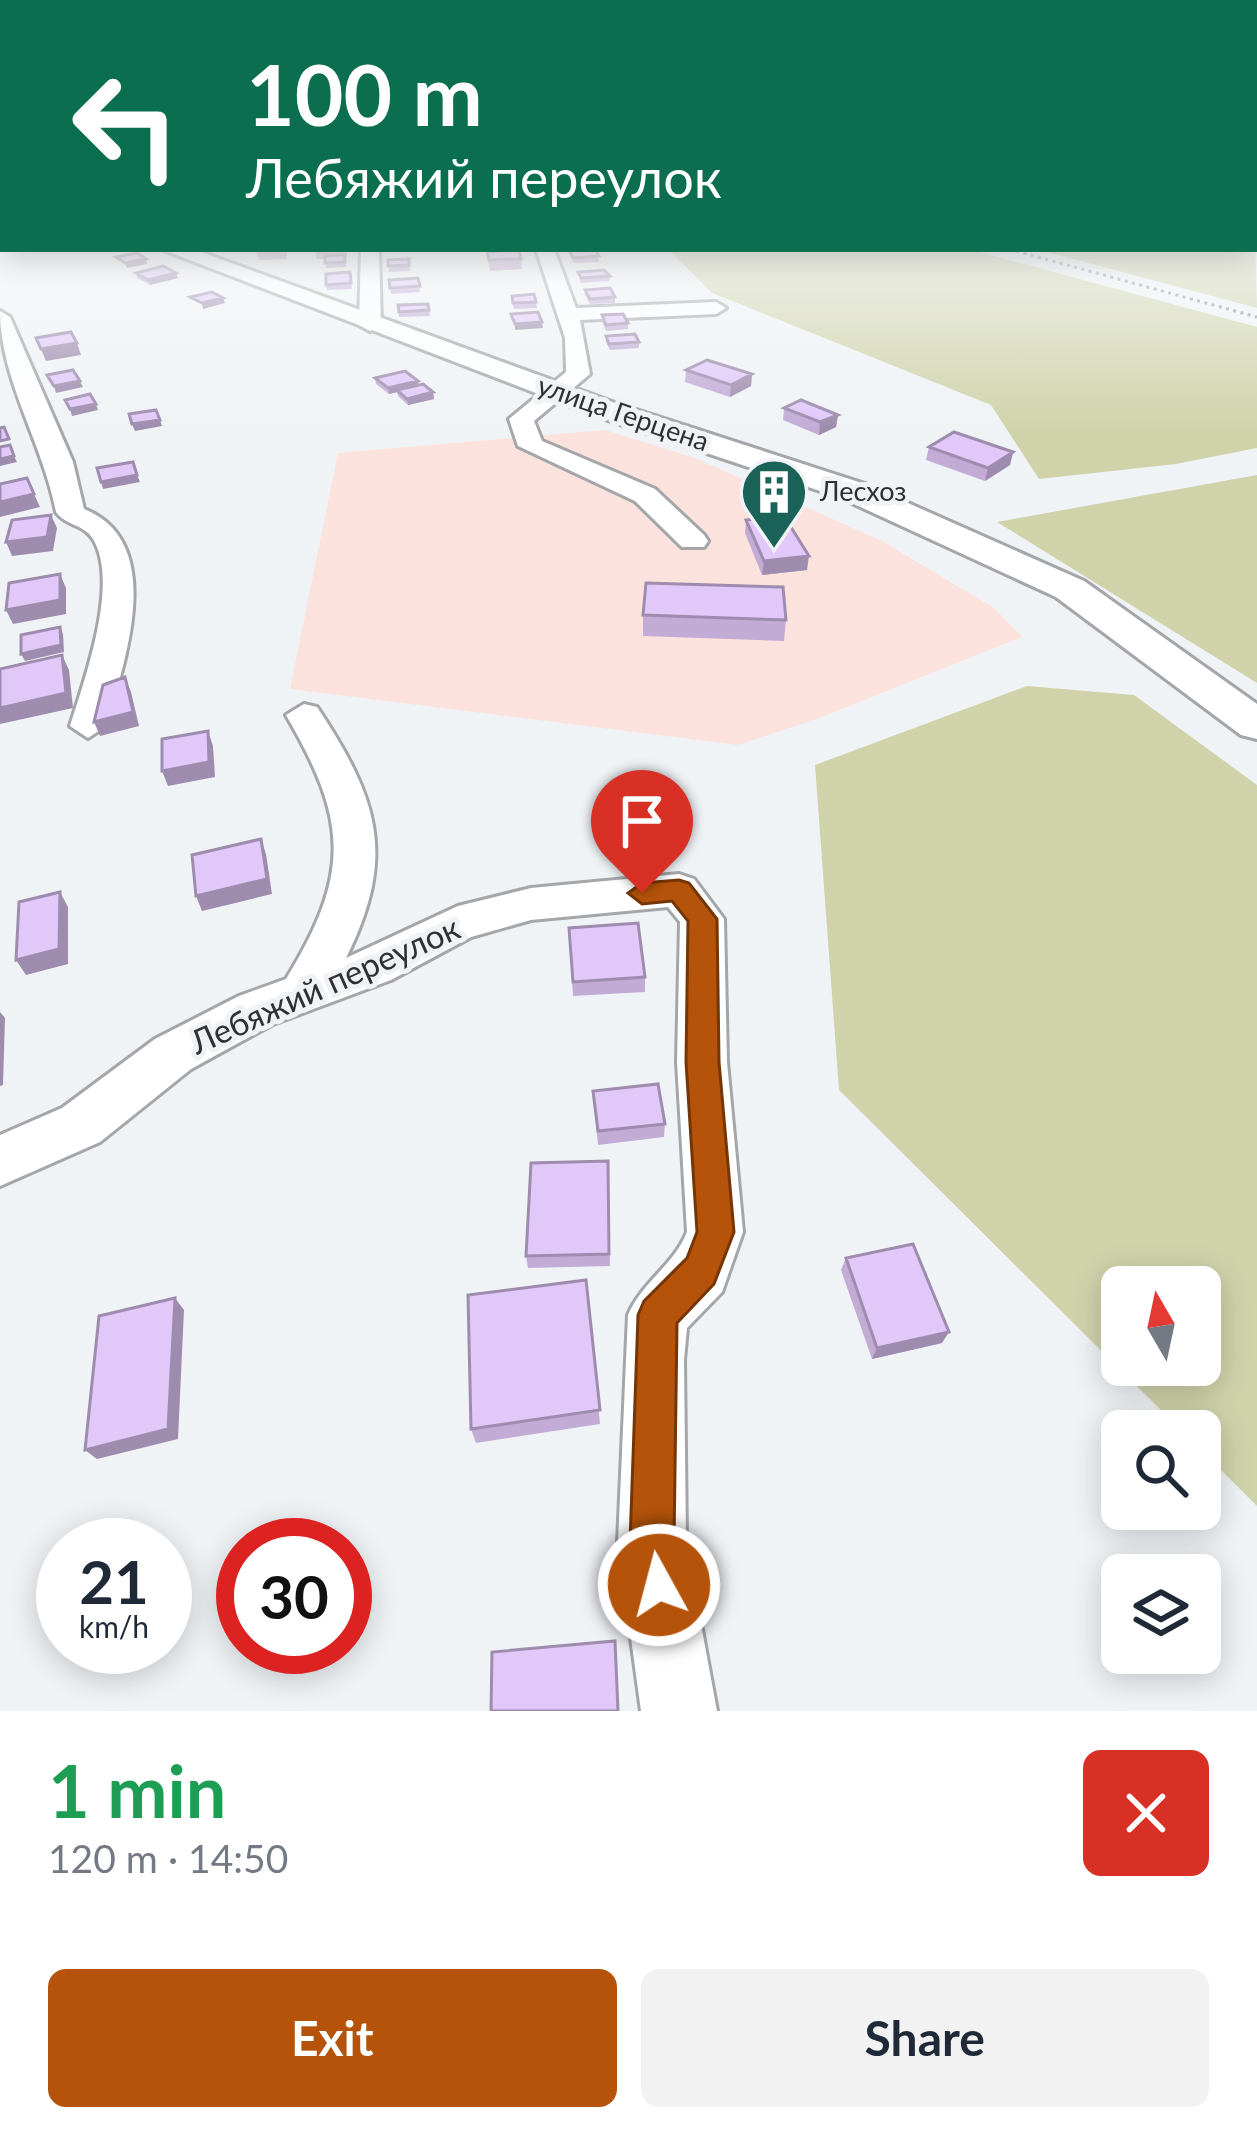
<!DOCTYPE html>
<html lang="en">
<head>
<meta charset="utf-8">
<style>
	:root { --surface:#fff; --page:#f2f2f3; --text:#1f2937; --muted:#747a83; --accent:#b45309 }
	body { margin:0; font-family:Lato,sans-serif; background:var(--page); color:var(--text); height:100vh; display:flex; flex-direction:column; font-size:45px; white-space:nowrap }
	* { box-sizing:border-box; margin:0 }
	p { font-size:39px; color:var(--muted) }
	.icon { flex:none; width:66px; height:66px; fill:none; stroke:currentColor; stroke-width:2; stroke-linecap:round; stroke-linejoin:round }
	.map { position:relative; height:1711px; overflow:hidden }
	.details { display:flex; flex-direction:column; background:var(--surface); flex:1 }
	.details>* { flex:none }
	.top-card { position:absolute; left:0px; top:0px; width:1257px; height:252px; box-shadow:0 6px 30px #0003; background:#0b6e4f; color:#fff; overflow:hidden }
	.needle { width:78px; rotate:351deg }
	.buttons { position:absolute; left:1101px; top:1266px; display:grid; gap:24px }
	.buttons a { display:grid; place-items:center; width:120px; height:120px; border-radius:18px; background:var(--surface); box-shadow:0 6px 30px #0003; font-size:60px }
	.speed { position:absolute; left:36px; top:1518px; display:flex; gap:24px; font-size:60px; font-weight:700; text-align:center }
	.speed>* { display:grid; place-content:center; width:156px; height:156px; border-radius:50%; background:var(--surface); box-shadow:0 6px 30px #0003; line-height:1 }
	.speed small { font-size:30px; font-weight:400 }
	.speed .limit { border:18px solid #d22; background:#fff; color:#111 }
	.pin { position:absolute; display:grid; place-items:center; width:102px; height:102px; color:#fff; margin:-123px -51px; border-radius:50% 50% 50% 0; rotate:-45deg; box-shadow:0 0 12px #0007 }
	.pin .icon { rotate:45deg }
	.me { position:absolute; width:132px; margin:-66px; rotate:353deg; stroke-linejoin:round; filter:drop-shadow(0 0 9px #0008) }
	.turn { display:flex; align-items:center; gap:42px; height:252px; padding:0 48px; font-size:54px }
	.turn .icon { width:156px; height:156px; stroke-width:2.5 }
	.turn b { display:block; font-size:84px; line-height:102px }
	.round { display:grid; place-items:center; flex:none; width:126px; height:126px; border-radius:18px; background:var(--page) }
	.summary { display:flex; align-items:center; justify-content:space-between; height:204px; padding:0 48px }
	h1 { font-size:72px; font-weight:700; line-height:90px; color:#1e9e55 }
	.button { display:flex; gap:24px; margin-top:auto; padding:24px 48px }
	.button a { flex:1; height:138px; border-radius:18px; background:var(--accent); color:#fff; font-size:48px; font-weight:700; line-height:138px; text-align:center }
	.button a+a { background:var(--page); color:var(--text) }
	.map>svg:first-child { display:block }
	.industrial { fill:#fce2dc }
	.green { fill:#d0d3aa; fill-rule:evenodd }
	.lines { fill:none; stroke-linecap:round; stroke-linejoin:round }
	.stream { stroke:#6cadb5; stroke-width:4.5 }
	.minor-casing { stroke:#a4a6a9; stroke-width:6 }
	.major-casing { stroke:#a4a6a9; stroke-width:6 }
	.path { stroke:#8b8d8f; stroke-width:3; stroke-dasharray:3 4.5; stroke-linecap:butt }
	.minor { fill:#fff; fill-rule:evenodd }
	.major { fill:#fff; fill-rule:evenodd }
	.wall { fill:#c2acd6 }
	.shaded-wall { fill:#9e8cae }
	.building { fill:#e1c8f9; stroke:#9e8cae; stroke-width:3 }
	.route { fill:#b45309; stroke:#753606; stroke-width:3 }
	.labels { text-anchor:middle; stroke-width:10; stroke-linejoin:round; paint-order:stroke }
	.far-street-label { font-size:27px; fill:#2f3031; stroke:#f0f3f6 }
	.far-poi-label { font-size:27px; fill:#2f3031; stroke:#f0f3f6; text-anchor:start }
	.street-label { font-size:33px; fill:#2f3031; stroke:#f0f3f6 }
</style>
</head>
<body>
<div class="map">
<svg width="1257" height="1711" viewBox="0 0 1257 1711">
	<rect width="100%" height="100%" fill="#f0f3f6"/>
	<!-- industrial -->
	<path class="industrial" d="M605 430 695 458 882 541 994 608 1022 637 817 719 738 745 290 689 338 453Z"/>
	<!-- green -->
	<path class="green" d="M1254 192 1257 308 1036 249H1254Z
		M668 249H969L1257 327V448L1176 464 1039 479 991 405 712 293Z
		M1257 475V683L997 522Z
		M1027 686 1134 695 1257 785V1506L1200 1449V1431H1182L839 1090 815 765ZM1122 1287H1200V1365H1122Z"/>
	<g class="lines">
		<!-- stream -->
		<path class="stream" d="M0 241 3 245"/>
		<!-- minor casing -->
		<g class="minor-casing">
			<path id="minor" d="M361 249H379L381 325 370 331 359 325Z
				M536 249H554L576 308 716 302 726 308 716 314 580 320 590 374 534 421 542 441 655 489 704 535 708 541 704 547H682L635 501 518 446 509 419 566 372 565 338Z
				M0 311 10 317 73 462 84 509C167 542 125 660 106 726L88 738 70 726C84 681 120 583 93 539 84 524 66 526 56 512 43 444 0 379 0 311Z
				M304 704 317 707C378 799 397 855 346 958L458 906 531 888 679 874 694 879 724 919 727 1062 743 1232 722 1292 687 1328 684 1360 686 1543 717 1711H641L618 1543 628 1315C642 1282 674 1265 687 1232L677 1062 680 922 668 907 531 920 471 937 391 980 273 1024 191 1069 100 1142 0 1186V1135L62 1108 155 1039 239 996 286 979C351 873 348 821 286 715Z"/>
		</g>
		<!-- major casing -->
		<g class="major-casing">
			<path id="major" d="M161 249H193L615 403 865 484 1084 581 1257 704V739L1241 735 1056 597 841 498 593 415Z"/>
		</g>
		<!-- path -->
		<path class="path" d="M1009 249 1257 317"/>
		<!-- minor -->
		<use href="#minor" class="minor"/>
		<!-- major -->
		<use href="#major" class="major"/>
	</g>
	<!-- wall -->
	<path class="wall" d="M256 249H288L286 259 259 260Z
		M315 249H347V257L345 258 346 267 326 268 325 259H317Z
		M567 249H595L599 262 574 263Z
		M487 252 521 259 522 269 490 271Z
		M409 259 410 271 389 272 388 260Z
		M350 272 352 289 327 290 326 285Z
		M578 272 610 276V281L581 283Z
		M136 273 178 278 150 285 137 278Z
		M418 278 420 292 391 294 389 280Z
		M585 290 615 297V303L590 304 585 295Z
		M512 301 536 302 537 308 514 309Z
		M428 304 430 316 399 317 398 305Z
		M602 315 628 323V329L606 331 602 321Z
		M606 336 639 342V348L610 350 606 342Z
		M686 370 752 374 751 386 730 397 685 382Z
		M375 378 419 385 433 392 434 399 408 405 398 396 397 392 389 394 376 384Z
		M784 408 838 415 836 427 819 435 783 420Z
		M929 447 1013 452 1010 465 985 481 926 460Z
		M746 520 807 570 762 575 745 533Z
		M643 615 786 620 784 641 643 636Z
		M569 928 645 977V992L573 996Z
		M593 1091 665 1124 664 1137 598 1145Z
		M608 1161 610 1266 528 1268 526 1256Z
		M846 1258 942 1343 872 1359 841 1270Z
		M586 1280 600 1424 476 1443 471 1429Z"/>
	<!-- shaded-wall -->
	<path class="shaded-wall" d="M146 259 147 264 127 268 125 263Z
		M176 273 178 278 150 285 148 280Z
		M223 298 225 303 203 309 202 303Z
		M542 322 543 328 515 330V324Z
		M77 343 81 355 46 361 41 349Z
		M752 374 751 386 730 397 731 385Z
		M80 381 83 387 56 393 54 386Z
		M418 381 419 387 389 394 388 388Z
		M433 392 434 399 408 405 407 399Z
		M96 404 98 410 72 416 70 409Z
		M838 415 836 427 819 435 820 422Z
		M160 420 162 426 135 431 132 424Z
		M1013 452 1010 465 985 481 988 468Z
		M14 456 17 462 0 466V459Z
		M137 475 140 482 103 489 101 482Z
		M34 494 40 507 0 517V502Z
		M51 515 57 528 53 551 12 556 6 542Z
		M809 556 807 570 762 575 764 561Z
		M60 574 66 588V614L13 624 6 610Z
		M60 627 63 634 64 652 25 661 21 654Z
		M62 655 69 670 73 708 0 724V708Z
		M125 677 131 692 139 726 100 736 94 722Z
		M208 731 213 746 215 777 168 786 162 771Z
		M261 839 266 854 272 894 202 911 196 896Z
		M60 892 68 907V964L26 975 16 960Z
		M0 1012 5 1018 3 1085 0 1086Z
		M175 1298 184 1310 178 1439 97 1459 85 1450Z
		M949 1332 942 1343 872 1359 877 1348Z"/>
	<!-- building -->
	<path class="building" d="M569 249H595L599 256 573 258Z
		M519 250 521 259 489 260 487 252Z
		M137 253 146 259 125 263 116 257Z
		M345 255V262L325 263V256Z
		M409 259V265L388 266V260Z
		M163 266 176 273 148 280 136 273Z
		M604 270 610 276 581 278 578 272Z
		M350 272 351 283 326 285V274Z
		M418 278 420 286 390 288 389 280Z
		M610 288 615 297 590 299 585 290Z
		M212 292 223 298 202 303 190 297Z
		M534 294 536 302 513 303 512 296Z
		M428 304 429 310 399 312 398 305Z
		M538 312 542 322 515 324 511 314Z
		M623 314 628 323 606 325 602 315Z
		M71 332 77 343 41 349 36 338Z
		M635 334 639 342 609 344 606 336Z
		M707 360 752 374 731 385 686 370Z
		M73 370 80 381 54 386 47 375Z
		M405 371 418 381 388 388 375 378Z
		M423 384 433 392 407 399 397 390Z
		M90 394 96 404 70 409 65 400Z
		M801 400 838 415 820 422 784 408Z
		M156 410 160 420 132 424 129 414Z
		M4 427 9 439 0 441V428Z
		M954 432 1013 452 988 468 929 447Z
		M10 445 14 456 0 459V447Z
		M133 462 137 475 101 482 97 468Z
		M27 478 34 494 0 502V484Z
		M51 515 47 537 6 542 12 520Z
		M784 516 809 556 764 561 746 520Z
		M60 574V600L6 610 9 583Z
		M646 583 783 587 786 620 643 615Z
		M60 627 61 645 21 654V635Z
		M62 655 66 693 0 708V669Z
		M125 677 133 712 94 722 103 685Z
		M208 731 209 762 162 771V739Z
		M261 839 267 879 196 896 192 855Z
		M60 892 59 949 16 960 19 902Z
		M638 923 645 977 573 982 569 928Z
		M658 1084 665 1124 598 1131 593 1091Z
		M608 1161 609 1254 526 1256 531 1163Z
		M913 1244 949 1332 877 1348 846 1258Z
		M586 1280 600 1410 471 1429 468 1295Z
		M175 1298 168 1429 85 1450 99 1316Z
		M615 1641 618 1711H491L492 1652Z"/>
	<!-- sky -->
	<linearGradient id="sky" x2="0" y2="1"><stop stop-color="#81c7ea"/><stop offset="0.45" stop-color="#f8fafb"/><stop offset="1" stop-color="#f8fafb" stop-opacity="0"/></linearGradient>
	<rect width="1257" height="431" fill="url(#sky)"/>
	<!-- route -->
	<path class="route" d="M679 880 689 883 717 919 719 1062 734 1232 714 1284 677 1323 674 1543 682 1585 675 1601 659 1608 643 1601 630 1543 638 1315 644 1301 687 1258 697 1232 686 1062 688 921 672 901 642 904 628 893 642 883Z"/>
	<!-- icons -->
	<defs>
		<g id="building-pin" transform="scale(3.45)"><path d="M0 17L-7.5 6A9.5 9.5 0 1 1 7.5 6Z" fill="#1b6358" stroke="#f0f3f6"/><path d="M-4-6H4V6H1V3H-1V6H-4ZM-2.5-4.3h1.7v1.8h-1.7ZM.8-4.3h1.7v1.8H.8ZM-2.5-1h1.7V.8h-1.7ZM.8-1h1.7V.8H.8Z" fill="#fff"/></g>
	</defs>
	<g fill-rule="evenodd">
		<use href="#building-pin" x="774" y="492"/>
	</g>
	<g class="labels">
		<!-- far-street labels -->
		<g class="far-street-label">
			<text transform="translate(623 414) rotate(19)" y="9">улица Герцена</text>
		</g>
		<!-- far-poi labels -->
		<g class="far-poi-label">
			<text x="820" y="501">Лесхоз</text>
		</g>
		<!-- street labels -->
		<g class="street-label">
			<text transform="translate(325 985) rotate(-24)" y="12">Лебяжий переулок</text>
		</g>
	</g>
</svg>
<div class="buttons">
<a><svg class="needle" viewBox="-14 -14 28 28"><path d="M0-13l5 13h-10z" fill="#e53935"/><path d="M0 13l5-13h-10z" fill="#747a83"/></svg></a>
<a><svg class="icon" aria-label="search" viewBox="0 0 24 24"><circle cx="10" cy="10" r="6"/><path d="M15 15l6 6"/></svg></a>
<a><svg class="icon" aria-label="layers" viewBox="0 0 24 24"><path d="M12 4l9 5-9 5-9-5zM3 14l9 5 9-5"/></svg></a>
</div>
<div class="speed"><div>21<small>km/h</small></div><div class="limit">30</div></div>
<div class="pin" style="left:642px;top:893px;background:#d93025"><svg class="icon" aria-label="arrive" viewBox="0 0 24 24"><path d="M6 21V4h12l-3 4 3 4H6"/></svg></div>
<svg class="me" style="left:659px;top:1585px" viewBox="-20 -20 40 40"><circle r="17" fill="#b45309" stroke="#fff" stroke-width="3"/><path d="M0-11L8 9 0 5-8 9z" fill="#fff"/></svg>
<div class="top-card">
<div class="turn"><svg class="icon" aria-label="left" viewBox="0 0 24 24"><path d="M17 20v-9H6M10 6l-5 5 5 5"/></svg><div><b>100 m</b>Лебяжий переулок</div></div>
</div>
</div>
<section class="details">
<div class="summary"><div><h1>1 min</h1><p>120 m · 14:50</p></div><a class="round" style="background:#d93025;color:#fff"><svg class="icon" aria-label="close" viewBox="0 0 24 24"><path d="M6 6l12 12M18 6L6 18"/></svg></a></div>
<div class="button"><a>Exit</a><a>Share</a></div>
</section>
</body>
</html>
